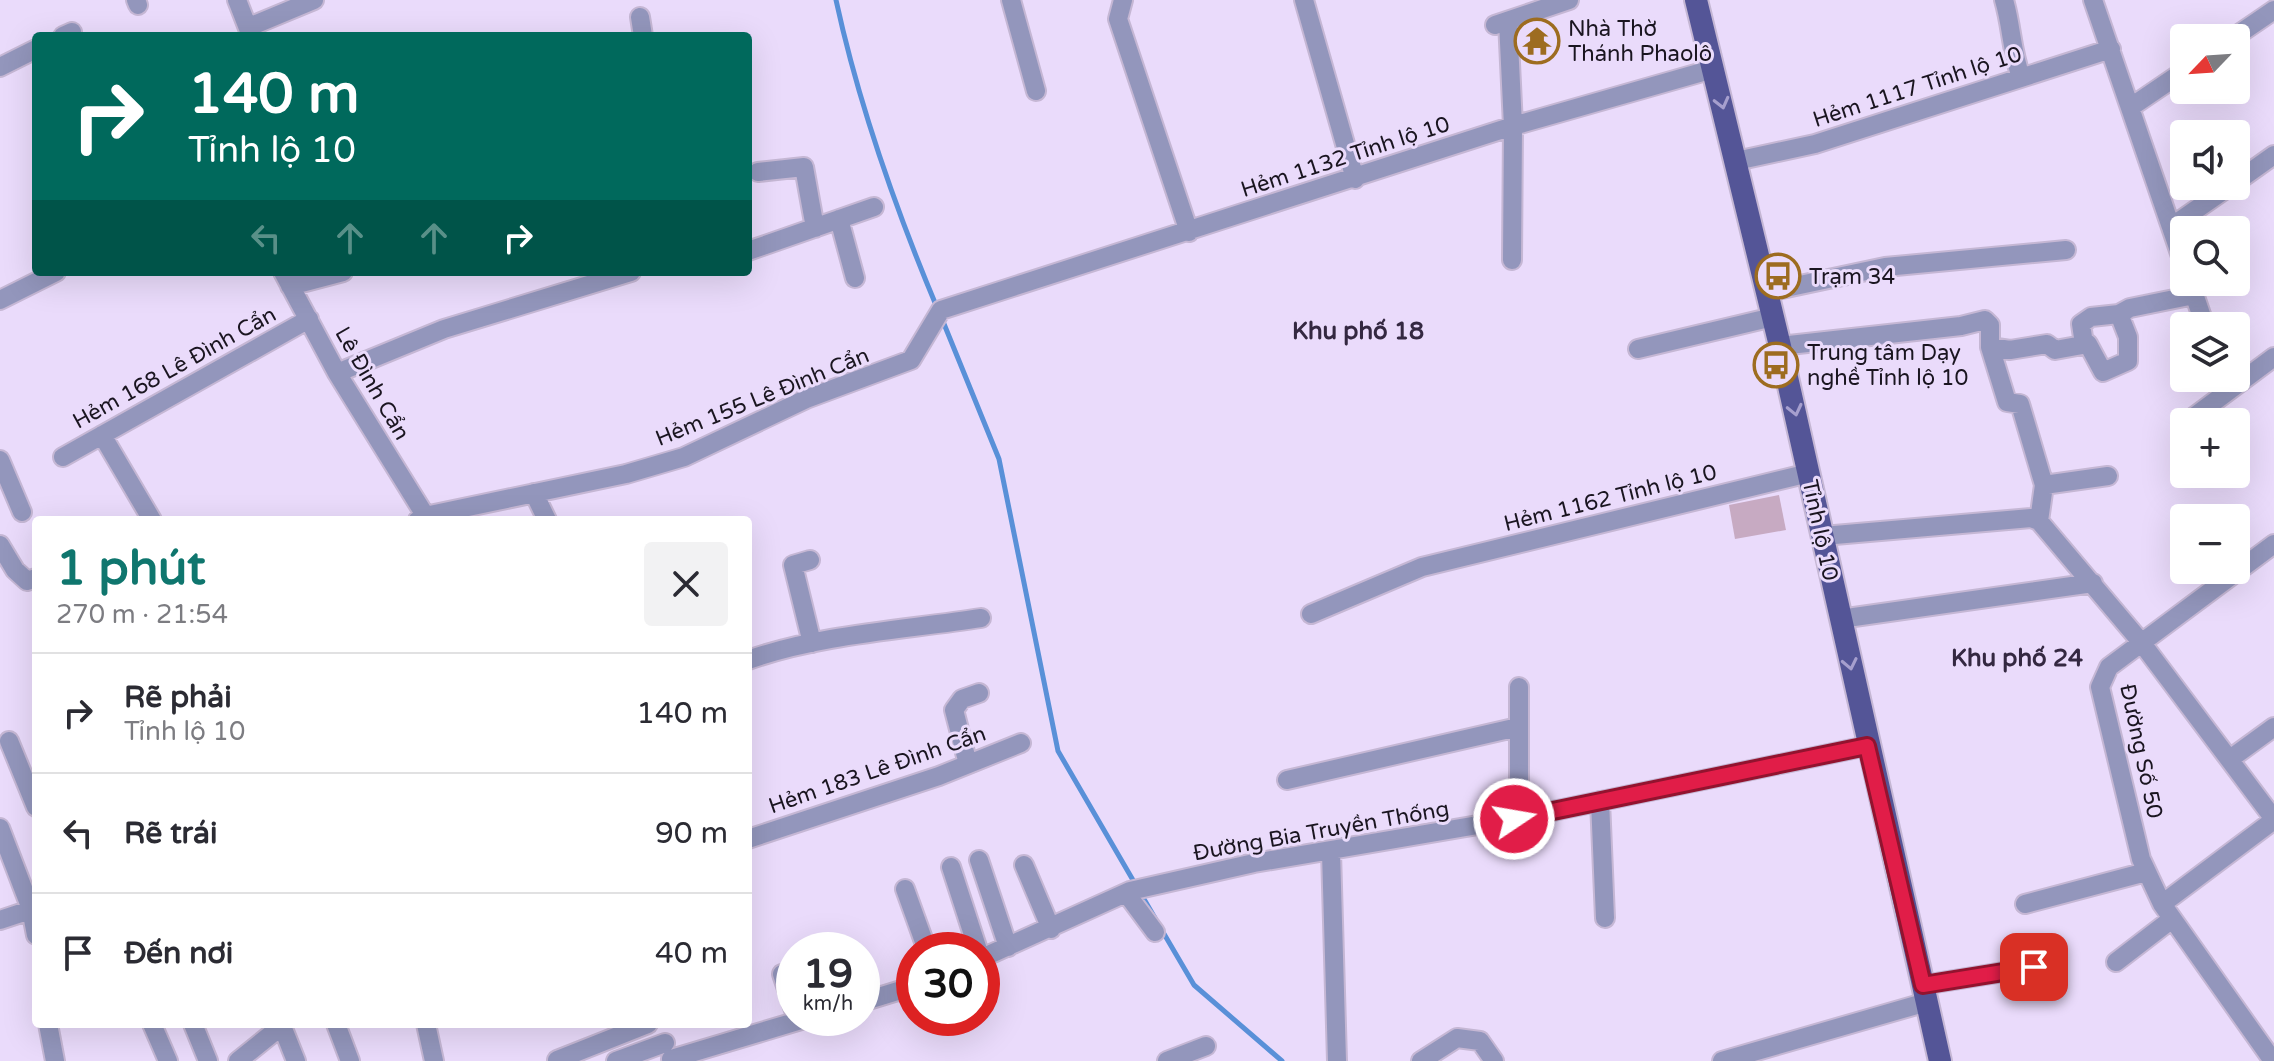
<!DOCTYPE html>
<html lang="vi">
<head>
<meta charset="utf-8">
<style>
	:root { --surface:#fff; --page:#f2f2f3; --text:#2b2b33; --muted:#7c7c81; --line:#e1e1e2; --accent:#0f766e }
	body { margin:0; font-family:"Varela Round",sans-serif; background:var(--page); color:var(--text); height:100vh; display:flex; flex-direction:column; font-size:30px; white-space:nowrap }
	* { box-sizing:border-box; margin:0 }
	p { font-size:26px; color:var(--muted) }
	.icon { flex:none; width:44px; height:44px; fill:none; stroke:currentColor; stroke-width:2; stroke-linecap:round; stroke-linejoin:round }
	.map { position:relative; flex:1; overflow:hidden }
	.panel { position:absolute; left:32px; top:516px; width:720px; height:512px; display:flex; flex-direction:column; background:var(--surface); border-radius:8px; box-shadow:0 8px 32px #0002 }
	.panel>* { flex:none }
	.top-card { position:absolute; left:32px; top:32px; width:720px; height:244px; border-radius:8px; box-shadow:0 8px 32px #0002; background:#00695c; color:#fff; overflow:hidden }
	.needle { width:52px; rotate:245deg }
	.controls { position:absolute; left:2170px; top:24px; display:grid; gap:16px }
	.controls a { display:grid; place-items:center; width:80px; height:80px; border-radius:8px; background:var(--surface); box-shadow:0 8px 32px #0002; font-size:40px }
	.speed { position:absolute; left:776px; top:932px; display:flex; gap:16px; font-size:40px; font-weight:700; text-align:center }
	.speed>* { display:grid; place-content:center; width:104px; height:104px; border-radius:50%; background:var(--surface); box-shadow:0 8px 32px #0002; line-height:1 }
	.speed small { font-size:20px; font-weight:400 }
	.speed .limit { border:12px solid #d22; background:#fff; color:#111 }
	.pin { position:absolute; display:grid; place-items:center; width:68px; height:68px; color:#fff; margin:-34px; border-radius:16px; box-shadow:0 4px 12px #0006 }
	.me { position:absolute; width:88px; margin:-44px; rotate:78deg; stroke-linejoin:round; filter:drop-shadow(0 0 6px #0008) }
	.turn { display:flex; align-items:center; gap:28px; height:168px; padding:0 24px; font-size:36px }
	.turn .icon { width:104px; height:104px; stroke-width:2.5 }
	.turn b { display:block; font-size:56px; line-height:68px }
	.lanes { display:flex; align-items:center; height:76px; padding:0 24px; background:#0003; justify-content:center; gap:40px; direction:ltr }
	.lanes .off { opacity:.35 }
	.round { display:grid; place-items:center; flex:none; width:84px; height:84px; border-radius:8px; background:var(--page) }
	.headline { display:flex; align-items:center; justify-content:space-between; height:136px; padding:0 24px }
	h1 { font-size:48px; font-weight:800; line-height:60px; color:var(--accent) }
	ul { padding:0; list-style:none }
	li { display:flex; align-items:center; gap:24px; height:120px; padding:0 24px; border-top:2px solid var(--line) }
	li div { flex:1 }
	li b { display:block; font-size:30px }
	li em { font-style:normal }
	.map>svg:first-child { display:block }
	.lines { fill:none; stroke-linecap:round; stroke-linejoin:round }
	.stream { stroke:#5990d8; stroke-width:5 }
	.building { fill:#c7aac2 }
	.minor-casing { stroke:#c5b7d4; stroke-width:22 }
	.major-casing { stroke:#c5b7d4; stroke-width:26 }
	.minor { stroke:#9396bc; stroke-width:18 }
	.major { stroke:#545597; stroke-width:22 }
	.oneway { stroke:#a69fce }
	.route-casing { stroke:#92132f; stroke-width:20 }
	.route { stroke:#e11d48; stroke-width:14 }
	.labels { text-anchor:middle; stroke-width:6; stroke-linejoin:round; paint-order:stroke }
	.poi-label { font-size:22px; fill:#1a1520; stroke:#eadbfb; text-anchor:start }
	.street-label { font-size:22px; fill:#1a1520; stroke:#eadbfb }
	.neighbourhood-label { font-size:24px; font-weight:bold; fill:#342841; stroke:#eadbfb }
</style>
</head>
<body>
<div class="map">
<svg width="2274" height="1061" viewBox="0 0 2274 1061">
	<rect width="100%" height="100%" fill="#eadbfb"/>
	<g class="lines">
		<!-- stream -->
		<path class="stream" d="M836 0C859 106 896 210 938 310
			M942 319 999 459 1058 751 1155 918
			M1160 927 1194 985 1282 1061"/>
	</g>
	<!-- building -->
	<path class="building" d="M1779 495 1786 530 1735 539 1729 505Z"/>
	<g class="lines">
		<!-- minor casing -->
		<g class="minor-casing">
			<path id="minor" d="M136 0 138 5
				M237 0 251 36
				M1011 0 1036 91
				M1123 0 1118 19 1189 232
				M1304 0 1355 179
				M2004 0C2012 27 2011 50 2021 77
				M2093 0 2184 265
				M640 17 643 36
				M1508 21 1513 126 1512 260
				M1495 25 1569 0
				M249 27 314 0
				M63 36 72 32
				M2233 38 2274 10
				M0 67 36 49
				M2131 107 2184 71
				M1736 161 1815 144 2111 49
				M758 172 804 167 815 228
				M2236 182 2274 155
				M839 219 855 278
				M2171 227 2230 186
				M748 251 874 207
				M283 272 337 373 428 520
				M2190 282 2205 326
				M290 286 343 272
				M1767 292 1885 267 2066 250
				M0 300 56 272
				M2084 344 2081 324 2091 317 2119 314
				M1780 346 1961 326 1985 320 1990 325V347L2010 350 2047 344 2055 350 2088 344 2103 372 2128 361V337L2119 314 2130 308 2194 295
				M1990 347 2007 402 2020 404 2044 485 2039 521
				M1638 349 1773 317
				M337 373 444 329 631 272
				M2187 422 2274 357
				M102 435 152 520
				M63 457 309 319
				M0 460 22 512
				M2044 485 2108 476
				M534 493 547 520
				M418 520 425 516 626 474 684 457 806 399 911 360 941 310 1513 126 1713 69
				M1823 536 2031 518 2039 521 2141 642 2274 819
				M0 545 15 570 27 581 36 578
				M810 560 793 565 812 643
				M1311 614 1422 567 1809 473
				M1840 619 2093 583
				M748 660C822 634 904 630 981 618
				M9 741 36 807
				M2230 759 2274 727
				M968 764 954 710 962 699 979 693
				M1287 780 1518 727
				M1600 801 1605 918
				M1519 818V687
				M0 828 31 909 36 935
				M748 839 939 776 1021 743
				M1331 852 1337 1061
				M979 860 1008 947
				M1024 865 1051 929
				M951 867 978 950
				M905 889 927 950
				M1126 893 1155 932
				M2025 904 2146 872
				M2162 904 2274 820
				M0 920 36 908
				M982 958 1130 891 1254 863 1519 818 1867 746
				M2116 962 2172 919
				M782 974 794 1010
				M1923 985 2034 967
				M862 1002 914 986
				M48 1024 55 1061
				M152 1024 168 1061
				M193 1024 208 1061
				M336 1024 350 1061
				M426 1024 434 1061
				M282 1026 296 1061
				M671 1059 808 1018
				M557 1060 648 1024
				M238 1061 284 1024
				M616 1061 665 1043
				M1167 1061 1206 1046
				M1421 1061 1457 1038 1480 1041 1494 1061
				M1722 1061 1927 1002
				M2273 1061 2162 904 2141 859 2100 687 2109 667 2274 544"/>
		</g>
		<!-- major casing -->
		<g class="major-casing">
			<path id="major" d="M1696 0 1780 346 1940 1061"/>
		</g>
		<!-- minor -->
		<use href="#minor" class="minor"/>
		<!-- major -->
		<use href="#major" class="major"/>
	</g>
	<!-- one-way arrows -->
	<defs><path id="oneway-chevron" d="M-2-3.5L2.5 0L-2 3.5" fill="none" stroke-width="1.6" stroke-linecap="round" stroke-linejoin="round" transform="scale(2)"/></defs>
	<g class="oneway">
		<use href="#oneway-chevron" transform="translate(1722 103) rotate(76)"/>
		<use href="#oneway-chevron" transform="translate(1795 410) rotate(77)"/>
		<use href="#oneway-chevron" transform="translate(1850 664) rotate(78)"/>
	</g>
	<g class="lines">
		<!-- route casing -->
		<g class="route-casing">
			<path id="route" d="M1514 819 1867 746 1923 985 2034 967"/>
		</g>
		<!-- route -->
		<use href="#route" class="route"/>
	</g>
	<!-- icons -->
	<defs>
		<g id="temple-ring" transform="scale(2.3)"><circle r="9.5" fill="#eadbfb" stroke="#9d6c20" stroke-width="1.5"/><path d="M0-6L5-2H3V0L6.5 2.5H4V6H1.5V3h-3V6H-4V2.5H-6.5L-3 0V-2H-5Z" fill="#9d6c20"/></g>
		<g id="bus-ring" transform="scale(2.3)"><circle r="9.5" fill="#eadbfb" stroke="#9d6c20" stroke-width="1.5"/><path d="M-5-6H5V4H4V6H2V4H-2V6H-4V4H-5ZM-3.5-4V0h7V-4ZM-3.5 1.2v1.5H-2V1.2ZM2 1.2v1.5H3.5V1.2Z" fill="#9d6c20"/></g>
	</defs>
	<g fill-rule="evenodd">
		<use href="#temple-ring" x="1537" y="41"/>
		<use href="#bus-ring" x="1778" y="276"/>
		<use href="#bus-ring" x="1776" y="365"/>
	</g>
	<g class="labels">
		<!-- poi labels -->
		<g class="poi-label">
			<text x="1568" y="36">Nhà Thờ<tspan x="1568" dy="25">Thánh Phaolô</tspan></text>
			<text x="1809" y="284">Trạm 34</text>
			<text x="1807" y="360">Trung tâm Dạy<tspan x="1807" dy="25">nghề Tỉnh lộ 10</tspan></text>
		</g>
		<!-- street labels -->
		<g class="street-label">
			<text transform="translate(1917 86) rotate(-18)" y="8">Hẻm 1117 Tỉnh lộ 10</text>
			<text transform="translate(1345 156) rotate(-18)" y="8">Hẻm 1132 Tỉnh lộ 10</text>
			<text transform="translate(174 367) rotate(-29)" y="8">Hẻm 168 Lê Đình Cẩn</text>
			<text transform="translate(373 383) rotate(60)" y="8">Lê Đình Cẩn</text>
			<text transform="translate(762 396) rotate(-22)" y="8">Hẻm 155 Lê Đình Cẩn</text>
			<text transform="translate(1610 497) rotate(-14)" y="8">Hẻm 1162 Tỉnh lộ 10</text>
			<text transform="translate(1821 530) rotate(78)" y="8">Tỉnh lộ 10</text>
			<text transform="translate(2142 751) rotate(78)" y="8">Đường Số 50</text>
			<text transform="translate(877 769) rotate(-19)" y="8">Hẻm 183 Lê Đình Cẩn</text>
			<text transform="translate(1321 830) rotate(-10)" y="8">Đường Bia Truyền Thống</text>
		</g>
		<!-- neighbourhood labels -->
		<g class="neighbourhood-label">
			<text x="1358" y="339">Khu phố 18</text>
			<text x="2017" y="666">Khu phố 24</text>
		</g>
	</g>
</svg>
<div class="controls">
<a><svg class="needle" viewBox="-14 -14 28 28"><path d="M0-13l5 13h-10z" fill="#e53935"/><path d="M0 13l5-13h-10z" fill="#7c7c81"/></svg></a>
<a><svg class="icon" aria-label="sound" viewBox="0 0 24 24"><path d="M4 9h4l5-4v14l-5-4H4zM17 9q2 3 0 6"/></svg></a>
<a><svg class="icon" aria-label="search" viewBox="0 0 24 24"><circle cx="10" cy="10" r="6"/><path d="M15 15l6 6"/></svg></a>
<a><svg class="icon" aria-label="layers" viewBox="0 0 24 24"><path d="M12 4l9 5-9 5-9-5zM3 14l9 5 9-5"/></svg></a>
<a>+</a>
<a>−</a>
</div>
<div class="speed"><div>19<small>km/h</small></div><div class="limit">30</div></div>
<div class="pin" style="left:2034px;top:967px;background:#d93025"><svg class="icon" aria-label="arrive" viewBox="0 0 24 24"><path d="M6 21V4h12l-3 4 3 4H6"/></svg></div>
<svg class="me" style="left:1514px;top:819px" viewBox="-20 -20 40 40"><circle r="17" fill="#e11d48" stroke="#fff" stroke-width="3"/><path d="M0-11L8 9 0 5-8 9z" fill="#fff"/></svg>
<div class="top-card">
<div class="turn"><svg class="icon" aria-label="right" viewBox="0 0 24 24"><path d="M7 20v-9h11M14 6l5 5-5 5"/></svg><div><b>140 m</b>Tỉnh lộ 10</div></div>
<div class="lanes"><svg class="icon off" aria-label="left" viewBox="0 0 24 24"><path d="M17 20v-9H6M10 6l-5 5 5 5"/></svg><svg class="icon off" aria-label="ahead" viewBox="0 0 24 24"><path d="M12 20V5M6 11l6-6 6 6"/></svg><svg class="icon off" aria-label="ahead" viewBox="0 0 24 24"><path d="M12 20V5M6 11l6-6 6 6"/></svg><svg class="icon" aria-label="right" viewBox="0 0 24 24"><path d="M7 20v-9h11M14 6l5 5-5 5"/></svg></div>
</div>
<section class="panel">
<div class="headline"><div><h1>1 phút</h1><p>270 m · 21:54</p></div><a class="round"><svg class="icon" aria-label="close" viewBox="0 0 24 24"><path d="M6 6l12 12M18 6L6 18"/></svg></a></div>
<ul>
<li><svg class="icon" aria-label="right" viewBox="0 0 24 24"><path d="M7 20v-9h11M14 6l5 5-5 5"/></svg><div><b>Rẽ phải</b><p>Tỉnh lộ 10</p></div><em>140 m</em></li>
<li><svg class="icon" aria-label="left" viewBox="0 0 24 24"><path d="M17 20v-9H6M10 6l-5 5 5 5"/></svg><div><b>Rẽ trái</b></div><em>90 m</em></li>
<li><svg class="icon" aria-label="arrive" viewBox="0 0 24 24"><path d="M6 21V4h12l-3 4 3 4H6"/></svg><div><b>Đến nơi</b></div><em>40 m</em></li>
</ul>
</section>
</div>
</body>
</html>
